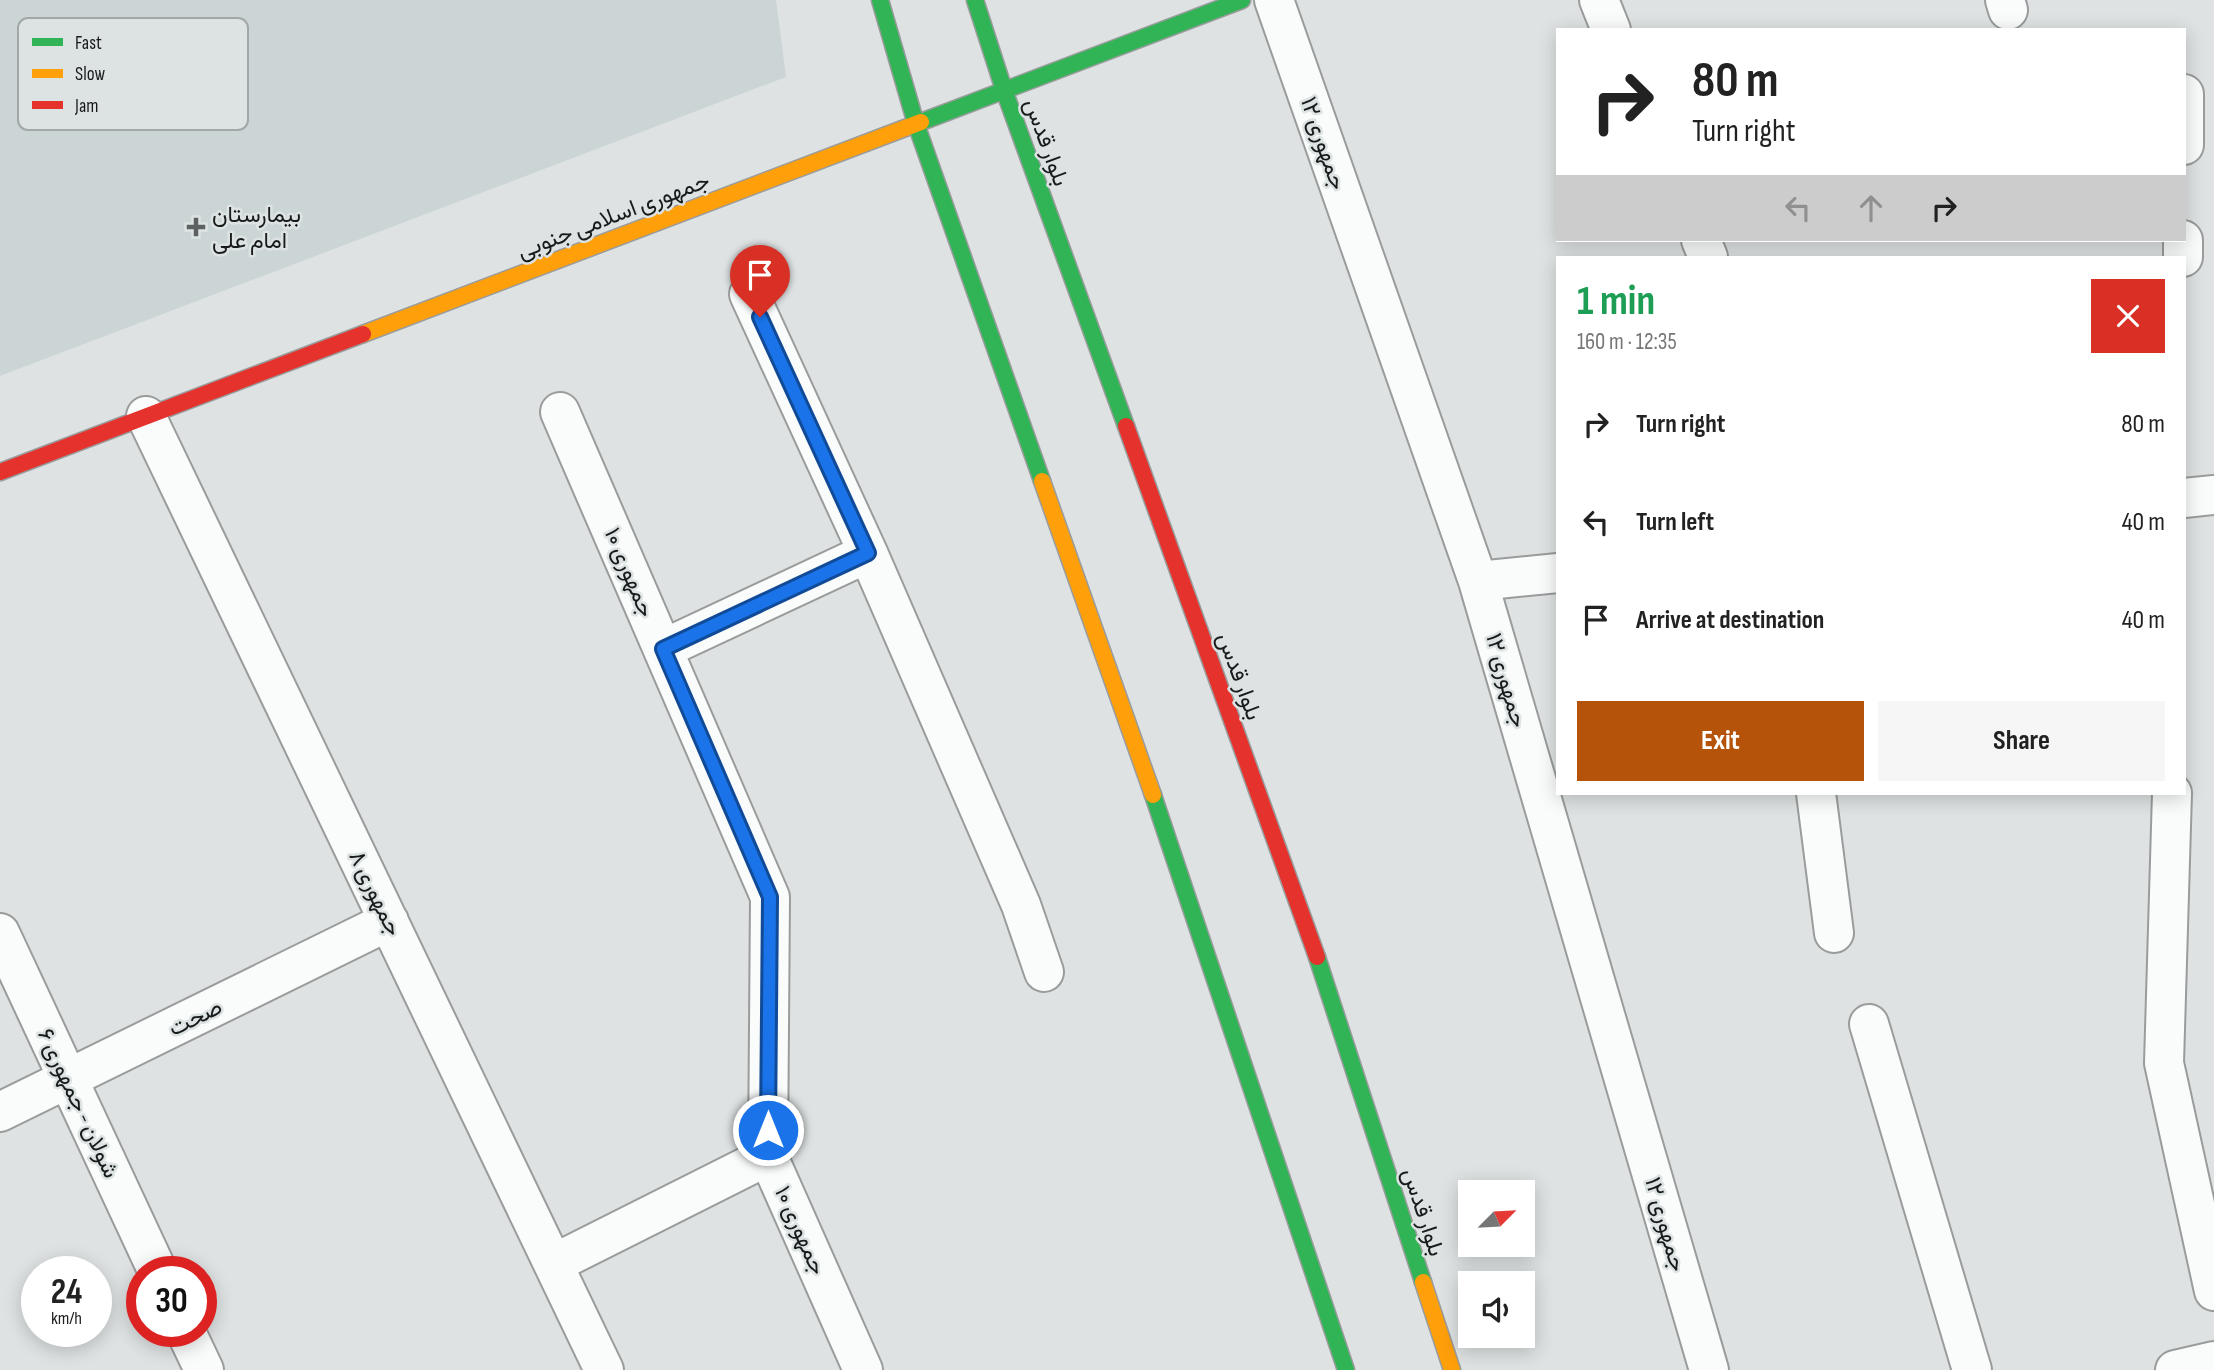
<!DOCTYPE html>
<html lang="en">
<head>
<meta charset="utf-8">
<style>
	:root { --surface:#fff; --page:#f6f6f6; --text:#222; --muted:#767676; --accent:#b45309 }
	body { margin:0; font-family:"Sofia Sans Condensed",Vazirmatn,sans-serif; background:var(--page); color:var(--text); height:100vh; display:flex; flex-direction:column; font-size:26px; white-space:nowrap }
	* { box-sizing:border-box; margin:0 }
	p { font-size:23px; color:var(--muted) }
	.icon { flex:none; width:38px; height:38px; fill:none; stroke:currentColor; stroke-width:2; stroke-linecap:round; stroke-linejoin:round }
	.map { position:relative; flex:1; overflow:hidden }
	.details { position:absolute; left:1556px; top:256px; width:630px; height:539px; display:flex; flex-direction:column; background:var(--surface); border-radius:0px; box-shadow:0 4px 18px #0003 }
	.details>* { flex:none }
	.top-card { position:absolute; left:1556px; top:28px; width:630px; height:214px; border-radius:0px; box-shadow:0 4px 18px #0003; background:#fff; color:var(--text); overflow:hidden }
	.needle { width:46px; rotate:66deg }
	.fabs { position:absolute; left:1458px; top:1180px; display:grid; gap:14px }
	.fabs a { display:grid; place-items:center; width:77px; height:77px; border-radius:0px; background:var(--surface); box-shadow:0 4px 18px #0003; font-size:35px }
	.speed { position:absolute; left:21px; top:1256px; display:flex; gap:14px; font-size:35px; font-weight:700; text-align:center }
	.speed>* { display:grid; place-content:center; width:91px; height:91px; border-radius:50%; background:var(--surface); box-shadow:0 4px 18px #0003; line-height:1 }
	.speed small { font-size:18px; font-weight:400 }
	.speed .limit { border:10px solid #d22; background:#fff; color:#111 }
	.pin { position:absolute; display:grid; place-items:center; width:60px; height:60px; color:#fff; margin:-72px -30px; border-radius:50% 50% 50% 0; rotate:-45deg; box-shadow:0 0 7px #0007 }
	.pin .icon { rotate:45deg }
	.me { position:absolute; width:77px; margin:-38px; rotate:0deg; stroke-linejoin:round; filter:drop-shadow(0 0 5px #0008) }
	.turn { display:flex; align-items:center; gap:24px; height:147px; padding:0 21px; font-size:32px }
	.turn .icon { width:91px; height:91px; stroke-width:2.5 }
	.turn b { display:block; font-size:49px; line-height:60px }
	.lanes { display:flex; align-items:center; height:66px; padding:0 21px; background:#0003; justify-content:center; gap:35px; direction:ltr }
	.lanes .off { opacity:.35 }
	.round { display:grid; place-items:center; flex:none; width:74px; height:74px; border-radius:0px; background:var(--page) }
	.summary { display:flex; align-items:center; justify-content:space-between; height:119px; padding:0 21px }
	h1 { font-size:42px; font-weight:700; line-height:52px; color:#1e9e55 }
	.cta { display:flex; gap:14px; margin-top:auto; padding:14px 21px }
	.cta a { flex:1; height:80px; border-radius:0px; background:var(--accent); color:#fff; font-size:28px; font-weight:700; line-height:80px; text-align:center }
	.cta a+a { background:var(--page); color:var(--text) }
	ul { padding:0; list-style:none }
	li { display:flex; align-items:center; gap:21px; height:98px; padding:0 21px }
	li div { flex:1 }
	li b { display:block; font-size:26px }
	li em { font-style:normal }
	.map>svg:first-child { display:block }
	.built { fill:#ccd5d6 }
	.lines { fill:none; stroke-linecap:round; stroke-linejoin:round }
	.street-casing { stroke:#9a9c9c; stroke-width:42 }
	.fast-casing { stroke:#9a9c9c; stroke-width:19 }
	.slow-casing { stroke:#9a9c9c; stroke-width:19 }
	.jam-casing { stroke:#9a9c9c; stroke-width:19 }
	.street { stroke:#fafbfb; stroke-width:38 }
	.fast { stroke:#30b455; stroke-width:16 }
	.slow { stroke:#ff9f0a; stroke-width:16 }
	.jam { stroke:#e5322d; stroke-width:16 }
	.route-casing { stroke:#114b97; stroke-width:18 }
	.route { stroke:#1a73e8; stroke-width:12 }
	.poi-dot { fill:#5e6161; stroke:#dde3e3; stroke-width:2.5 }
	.labels { text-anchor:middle; stroke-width:5; stroke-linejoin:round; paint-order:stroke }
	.street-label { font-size:23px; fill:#191b1b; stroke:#dde3e3 }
	.poi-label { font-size:23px; fill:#191b1b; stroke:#dde3e3; text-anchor:start }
	.key { fill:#dde3e3; stroke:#a2a7a7; stroke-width:2 }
	.key-label { font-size:19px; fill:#191b1b }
</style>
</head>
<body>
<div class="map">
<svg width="2214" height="1370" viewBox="0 0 2214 1370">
	<rect width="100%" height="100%" fill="#dee2e2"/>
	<!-- built -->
	<path class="built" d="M0 0H776L786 77 0 376Z"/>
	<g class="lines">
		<!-- street casing -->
		<g class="street-casing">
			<path id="street" d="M1274 0 1478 581 1709 1370
				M1599 0 1611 30
				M2005 0 2008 10
				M2184 145V94
				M1701 240 1708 257
				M2183 257V240
				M749 294 868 553 1021 905 1044 972
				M560 412 770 897 768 1156 863 1370
				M146 416 604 1370
				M2184 498 2214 495
				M1478 581 1558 573
				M663 649 868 553
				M1816 793 1834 933
				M2172 793 2164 1063 2214 1291
				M0 933 158 1272
				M1869 1024 1972 1370
				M0 1112 389 921
				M553 1264 768 1156
				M186 1332 204 1370
				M2175 1370 2214 1361"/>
		</g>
		<!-- fast casing -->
		<g class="fast-casing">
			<path id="fast" d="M880 0 916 124 1042 481
				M975 0 1004 90 1126 426
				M921 122 1242 0
				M1153 795 1346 1370
				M1317 957 1423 1282"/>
		</g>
		<!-- slow casing -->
		<g class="slow-casing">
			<path id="slow" d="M363 334 921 122
				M1042 481 1153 795
				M1423 1282 1452 1370"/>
		</g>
		<!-- jam casing -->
		<g class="jam-casing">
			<path id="jam" d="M1126 426 1317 957
				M0 472 363 334"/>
		</g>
		<!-- street -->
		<use href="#street" class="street"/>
		<!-- fast -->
		<use href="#fast" class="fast"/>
		<!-- slow -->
		<use href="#slow" class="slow"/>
		<!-- jam -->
		<use href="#jam" class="jam"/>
	</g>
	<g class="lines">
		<!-- route casing -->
		<g class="route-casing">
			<path id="route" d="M760 317 868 553 663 649 770 897 768 1130"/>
		</g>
		<!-- route -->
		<use href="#route" class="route"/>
	</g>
	<!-- markers -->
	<path class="poi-dot" d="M192.5 216.5h7v7h7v7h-7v7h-7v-7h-7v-7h7z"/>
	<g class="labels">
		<!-- street labels -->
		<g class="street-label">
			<text transform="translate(1047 142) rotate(70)" y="8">بلوار قدس</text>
			<text transform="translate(1324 143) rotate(71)" y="8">جمهوری ۱۲</text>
			<text transform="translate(613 215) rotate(-21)" y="8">جمهوری اسلامی جنوبی</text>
			<text transform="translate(630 572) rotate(67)" y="8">جمهوری ۱۰</text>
			<text transform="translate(1240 676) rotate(70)" y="8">بلوار قدس</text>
			<text transform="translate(1507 680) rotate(74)" y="8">جمهوری ۱۲</text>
			<text transform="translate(376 893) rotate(64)" y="8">جمهوری ۸</text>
			<text transform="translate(195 1017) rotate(-26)" y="8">صحت</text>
			<text transform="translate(79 1103) rotate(65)" y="8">شولان - جمهوری ۶</text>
			<text transform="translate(1424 1212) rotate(72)" y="8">بلوار قدس</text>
			<text transform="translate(1666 1224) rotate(74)" y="8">جمهوری ۱۲</text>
			<text transform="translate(801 1230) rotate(66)" y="8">جمهوری ۱۰</text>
		</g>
		<!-- poi labels -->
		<g class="poi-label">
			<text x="212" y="222">بیمارستان<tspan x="212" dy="26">امام علی</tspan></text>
		</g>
	</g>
	<!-- legend -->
	<rect x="18" y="18" width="230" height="112" rx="10" class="key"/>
	<rect x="32" y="38" width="31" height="8" fill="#30b455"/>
	<rect x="32" y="69" width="31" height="9" fill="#ff9f0a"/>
	<rect x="32" y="101" width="31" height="8" fill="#e5322d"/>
	<g class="key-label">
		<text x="75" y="49">Fast</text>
		<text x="75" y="80">Slow</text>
		<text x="75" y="112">Jam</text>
	</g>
</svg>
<div class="fabs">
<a><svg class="needle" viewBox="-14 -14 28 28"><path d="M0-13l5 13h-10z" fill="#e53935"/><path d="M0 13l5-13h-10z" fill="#767676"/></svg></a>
<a><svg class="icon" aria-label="sound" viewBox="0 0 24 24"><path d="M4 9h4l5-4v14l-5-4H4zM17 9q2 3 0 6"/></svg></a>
</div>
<div class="speed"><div>24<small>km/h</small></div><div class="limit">30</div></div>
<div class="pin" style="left:760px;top:317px;background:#d93025"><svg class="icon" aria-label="arrive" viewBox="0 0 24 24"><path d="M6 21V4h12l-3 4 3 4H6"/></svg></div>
<svg class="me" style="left:768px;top:1130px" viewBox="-20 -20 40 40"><circle r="17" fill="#1a73e8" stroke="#fff" stroke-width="3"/><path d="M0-11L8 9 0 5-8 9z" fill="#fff"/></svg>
<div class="top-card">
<div class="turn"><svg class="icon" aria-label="right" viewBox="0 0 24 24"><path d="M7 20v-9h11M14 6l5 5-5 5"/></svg><div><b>80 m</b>Turn right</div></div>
<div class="lanes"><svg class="icon off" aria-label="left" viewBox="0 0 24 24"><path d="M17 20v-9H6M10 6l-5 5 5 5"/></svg><svg class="icon off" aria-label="ahead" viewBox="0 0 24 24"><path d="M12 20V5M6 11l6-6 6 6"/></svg><svg class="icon" aria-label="right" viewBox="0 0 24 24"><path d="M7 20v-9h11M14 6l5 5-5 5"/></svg></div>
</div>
<section class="details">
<div class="summary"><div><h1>1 min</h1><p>160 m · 12:35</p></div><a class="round" style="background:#d93025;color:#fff"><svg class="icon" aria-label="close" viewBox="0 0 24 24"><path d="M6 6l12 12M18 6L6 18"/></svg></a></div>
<ul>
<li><svg class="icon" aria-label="right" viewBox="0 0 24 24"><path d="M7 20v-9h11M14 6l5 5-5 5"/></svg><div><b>Turn right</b></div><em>80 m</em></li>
<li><svg class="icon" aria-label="left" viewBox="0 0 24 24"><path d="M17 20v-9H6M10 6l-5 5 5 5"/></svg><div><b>Turn left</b></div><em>40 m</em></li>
<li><svg class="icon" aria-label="arrive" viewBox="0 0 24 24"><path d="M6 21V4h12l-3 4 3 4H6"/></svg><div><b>Arrive at destination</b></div><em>40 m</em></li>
</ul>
<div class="cta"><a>Exit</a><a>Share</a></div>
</section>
</div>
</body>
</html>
